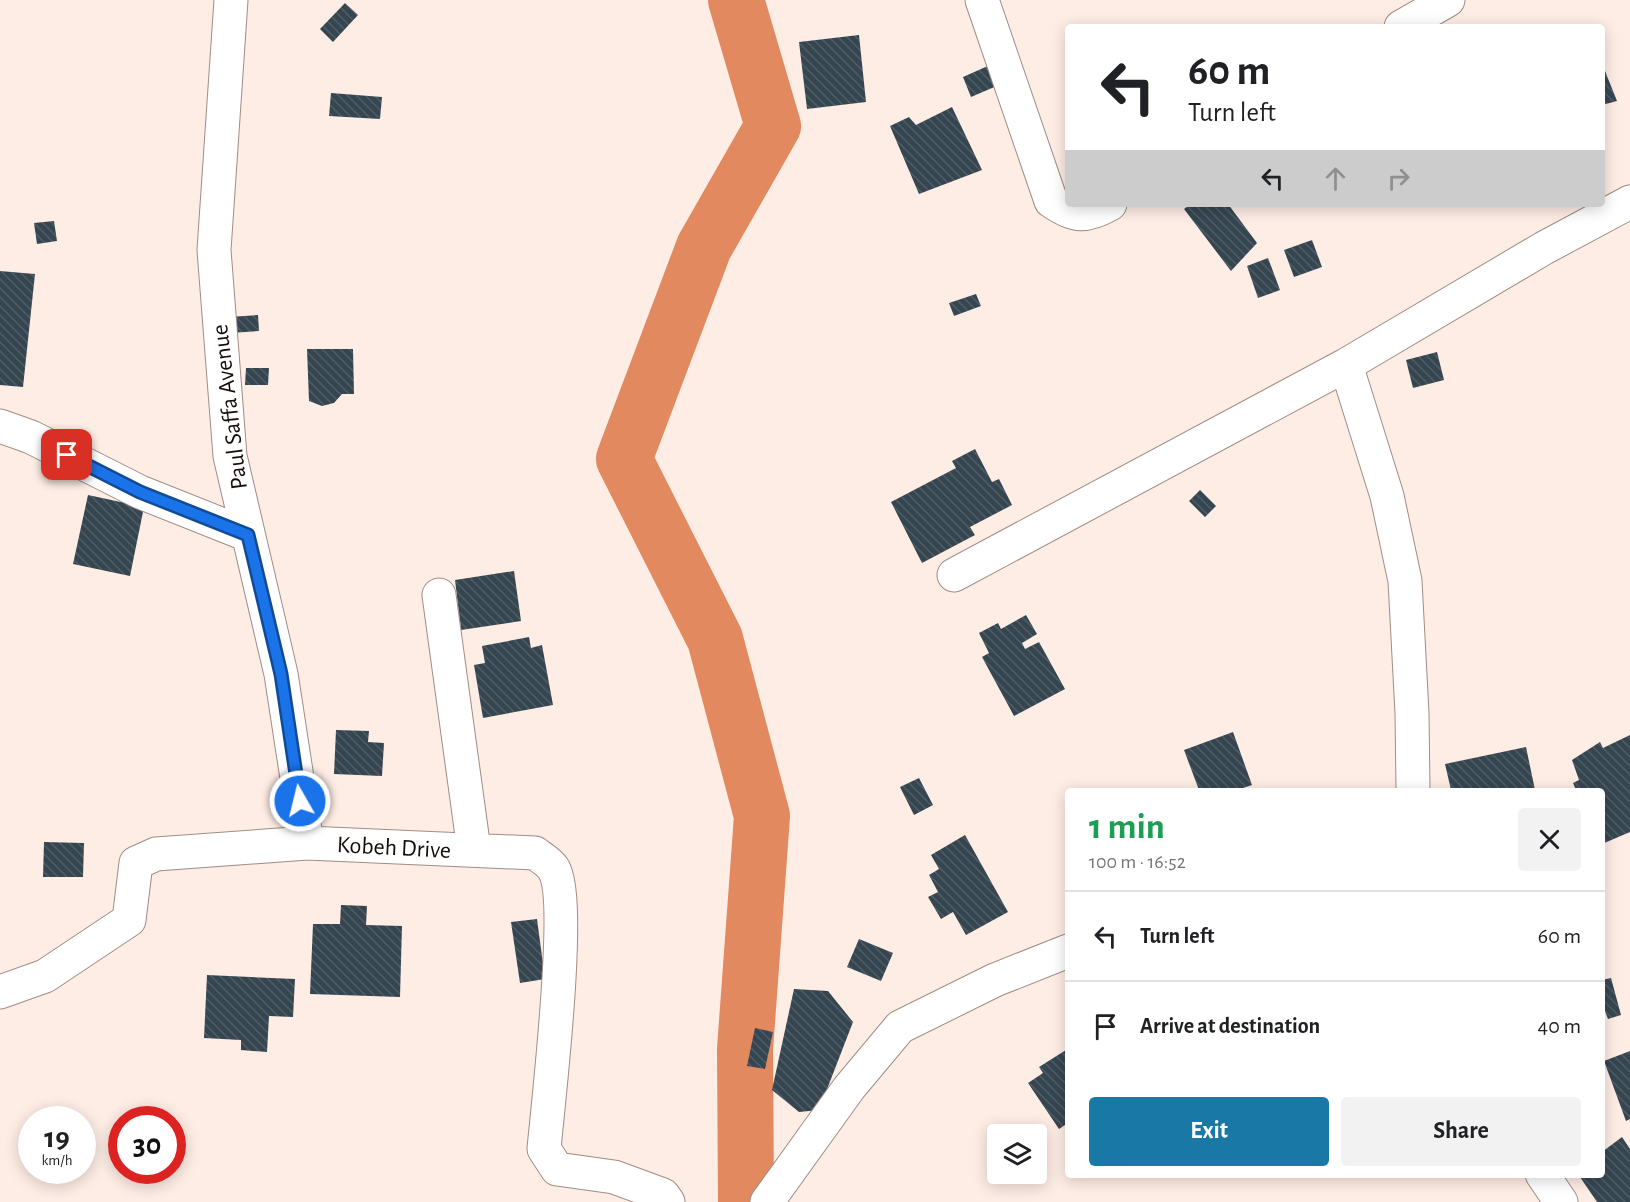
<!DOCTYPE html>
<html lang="en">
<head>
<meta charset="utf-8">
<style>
	:root { --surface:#fff; --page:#f2f2f2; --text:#202124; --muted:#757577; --line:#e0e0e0; --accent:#1978a5 }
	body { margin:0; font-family:"Alegreya Sans",sans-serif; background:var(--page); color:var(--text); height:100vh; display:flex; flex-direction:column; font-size:22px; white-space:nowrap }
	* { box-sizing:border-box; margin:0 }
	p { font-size:20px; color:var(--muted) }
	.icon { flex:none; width:33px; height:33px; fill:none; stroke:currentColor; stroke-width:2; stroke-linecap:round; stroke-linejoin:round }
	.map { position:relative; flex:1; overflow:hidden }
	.sheet { position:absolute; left:1065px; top:788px; width:540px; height:390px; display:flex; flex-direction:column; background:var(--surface); border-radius:6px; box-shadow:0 3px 15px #0003 }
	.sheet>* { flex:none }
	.hud { position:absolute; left:1065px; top:24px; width:540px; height:183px; border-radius:6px; box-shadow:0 3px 15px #0003; background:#fff; color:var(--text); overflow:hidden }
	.buttons { position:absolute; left:987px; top:1124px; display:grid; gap:12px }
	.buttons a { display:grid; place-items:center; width:60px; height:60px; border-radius:6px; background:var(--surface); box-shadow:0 3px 15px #0003; font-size:30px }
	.speed { position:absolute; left:18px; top:1106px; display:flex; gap:12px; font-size:30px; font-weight:700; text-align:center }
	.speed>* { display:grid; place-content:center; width:78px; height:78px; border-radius:50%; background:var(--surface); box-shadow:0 3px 15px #0003; line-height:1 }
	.speed small { font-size:15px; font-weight:400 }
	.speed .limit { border:9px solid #d22; background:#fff; color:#111 }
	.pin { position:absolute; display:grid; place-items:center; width:51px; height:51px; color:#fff; margin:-26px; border-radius:12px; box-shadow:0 3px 9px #0006 }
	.me { position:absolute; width:66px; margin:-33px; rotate:352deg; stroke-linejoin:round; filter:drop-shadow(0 0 4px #0008) }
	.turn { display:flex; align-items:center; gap:21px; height:126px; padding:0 24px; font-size:27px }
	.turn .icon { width:78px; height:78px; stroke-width:2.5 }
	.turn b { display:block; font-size:42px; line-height:51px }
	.lanes { display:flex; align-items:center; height:57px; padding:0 24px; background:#0003; justify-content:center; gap:30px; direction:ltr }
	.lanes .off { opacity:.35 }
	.round { display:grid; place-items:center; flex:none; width:63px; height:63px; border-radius:6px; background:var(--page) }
	.headline { display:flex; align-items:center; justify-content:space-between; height:102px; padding:0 24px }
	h1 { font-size:36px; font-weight:600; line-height:45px; color:#1e9e55 }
	.action { display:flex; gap:12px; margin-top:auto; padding:12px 24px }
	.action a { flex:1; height:69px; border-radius:6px; background:var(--accent); color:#fff; font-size:24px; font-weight:600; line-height:69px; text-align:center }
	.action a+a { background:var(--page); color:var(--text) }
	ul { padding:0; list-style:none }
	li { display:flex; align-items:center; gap:18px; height:90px; padding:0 24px; border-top:2px solid var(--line) }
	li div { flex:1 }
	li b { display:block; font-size:22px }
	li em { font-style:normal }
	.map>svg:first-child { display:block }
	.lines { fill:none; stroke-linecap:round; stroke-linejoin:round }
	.river { stroke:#e28960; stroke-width:56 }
	.building { fill:url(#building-back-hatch) }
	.street-casing { stroke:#a08d84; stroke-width:35 }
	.street { stroke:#fff; stroke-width:33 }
	.route-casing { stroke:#114b97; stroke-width:15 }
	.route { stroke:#1a73e8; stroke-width:10 }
	.labels { text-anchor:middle; stroke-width:6; stroke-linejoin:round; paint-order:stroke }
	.street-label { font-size:24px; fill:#130c09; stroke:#fefefe }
</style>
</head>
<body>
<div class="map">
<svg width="1630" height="1202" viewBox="0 0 1630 1202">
	<defs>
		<pattern id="building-back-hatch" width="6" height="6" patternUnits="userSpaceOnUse" patternTransform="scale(1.5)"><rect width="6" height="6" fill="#364651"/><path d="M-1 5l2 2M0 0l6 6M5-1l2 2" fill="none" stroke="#505c65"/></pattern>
	</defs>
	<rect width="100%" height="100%" fill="#feede5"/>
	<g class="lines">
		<!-- river -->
		<path class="river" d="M736 0 773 126 704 247 624 459 715 639 762 816 745 1049 746 1202"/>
	</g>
	<!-- building -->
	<path class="building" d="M345 3 358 15 333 42 320 29Z
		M859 35 866 102 807 109 799 42Z
		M990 65 999 85 971 97 963 77Z
		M1605 71 1617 101 1602 105V72Z
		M331 93 382 97 380 119 329 116Z
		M952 107 982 170 919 194 890 126 909 117 916 125Z
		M1191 204H1228L1257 243 1231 271 1184 209Z
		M54 221 57 241 37 244 34 223Z
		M1312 240 1322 267 1294 277 1284 250Z
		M1268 258 1280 290 1258 298 1247 266Z
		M0 271 35 274 23 387 0 385Z
		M976 294 981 306 954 316 949 303Z
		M258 315 259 331 231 333 229 317Z
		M307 349H353L354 394H342L334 403 322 406 309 401Z
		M1437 352 1444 380 1413 388 1406 360Z
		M246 368H269L268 385H245Z
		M975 449 992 482 999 479 1012 505 970 527 975 535 922 563 891 502 956 468 952 461Z
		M1200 490 1216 506 1205 517 1189 501Z
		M88 495 144 507 130 576 73 564Z
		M514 571 521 621 461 630 455 580Z
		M1026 615 1037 634 1022 643 1025 649 1039 642 1065 689 1014 716 982 657 989 653 979 633 998 623 1001 629Z
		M529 637 531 648 542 645 553 705 483 718 474 665 485 663 482 646Z
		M336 730 369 731 368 742 384 743 382 776 334 774Z
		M1233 732 1252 785 1237 790H1199L1184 750Z
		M1630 735V832L1602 844V790H1576L1573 783 1579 780 1572 760 1600 742 1603 748Z
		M1526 747 1535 790H1451L1445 764Z
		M919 778 933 805 914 815 900 787Z
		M965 835 1008 912 966 935 953 912 941 919 928 897 938 892 929 875 939 869 931 855Z
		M44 842 84 843 83 877H43Z
		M341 905 367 906 366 925 402 926 400 997 310 994 313 924H340Z
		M537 919 545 979 520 983 511 922Z
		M859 939 893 953 881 981 847 967Z
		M207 975 295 979 293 1017 269 1016 267 1052 241 1050V1040L204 1038Z
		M1611 978 1621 1015 1608 1019 1602 1003V980Z
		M794 989 828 991 853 1022 819 1110 799 1112 772 1090Z
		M755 1028 773 1032 765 1069 747 1066Z
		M1066 1050 1068 1123 1059 1129 1028 1083 1043 1073 1039 1067Z
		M1630 1051V1119L1626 1121 1604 1061Z
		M1622 1137 1630 1149V1202H1597L1578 1174H1602V1152Z"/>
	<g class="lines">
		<!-- street casing -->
		<g class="street-casing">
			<path id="street" d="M231 0 214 250 230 456 281 674 307 843
				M982 0 1051 201C1074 217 1085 218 1110 204
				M1401 27 1448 0
				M1346 365 1387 496 1405 581 1412 713 1413 790
				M0 426 31 437 140 492 248 535
				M954 575 1346 365 1544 248 1630 202
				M439 595 474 850
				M0 992 45 976 129 920 136 863 156 854 307 843 535 853C540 857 549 862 553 868 573 897 548 1103 544 1149L557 1169 614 1177 663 1195 668 1202
				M1542 1174 1561 1202
				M767 1202 849 1088 900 1027 995 980 1068 951"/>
		</g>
		<!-- street -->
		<use href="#street" class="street"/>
	</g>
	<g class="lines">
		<!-- route casing -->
		<g class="route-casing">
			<path id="route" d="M67 455 140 492 248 535 281 674 300 801"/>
		</g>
		<!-- route -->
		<use href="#route" class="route"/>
	</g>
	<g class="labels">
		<!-- street labels -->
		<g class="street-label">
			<text transform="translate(229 407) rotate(-97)" y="8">Paul Saffa Avenue</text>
			<text transform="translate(394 847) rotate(3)" y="8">Kobeh Drive</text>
		</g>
	</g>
</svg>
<div class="buttons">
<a><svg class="icon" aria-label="layers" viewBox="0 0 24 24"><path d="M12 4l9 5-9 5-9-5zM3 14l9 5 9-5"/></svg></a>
</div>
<div class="speed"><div>19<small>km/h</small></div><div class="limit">30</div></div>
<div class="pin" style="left:67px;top:455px;background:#d93025"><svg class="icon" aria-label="arrive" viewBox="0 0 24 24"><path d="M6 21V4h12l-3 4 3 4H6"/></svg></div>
<svg class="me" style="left:300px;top:801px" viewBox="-20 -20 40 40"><circle r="17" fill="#1a73e8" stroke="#fff" stroke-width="3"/><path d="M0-11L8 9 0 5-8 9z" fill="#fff"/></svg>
<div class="hud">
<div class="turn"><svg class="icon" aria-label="left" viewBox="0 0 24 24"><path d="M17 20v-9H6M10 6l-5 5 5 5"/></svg><div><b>60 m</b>Turn left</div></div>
<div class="lanes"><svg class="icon" aria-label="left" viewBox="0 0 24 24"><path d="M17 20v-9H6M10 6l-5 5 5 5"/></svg><svg class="icon off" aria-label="ahead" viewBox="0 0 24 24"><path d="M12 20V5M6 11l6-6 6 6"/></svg><svg class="icon off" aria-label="right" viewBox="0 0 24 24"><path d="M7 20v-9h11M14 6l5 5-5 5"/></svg></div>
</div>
<section class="sheet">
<div class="headline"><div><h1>1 min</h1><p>100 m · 16:52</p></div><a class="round"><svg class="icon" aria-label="close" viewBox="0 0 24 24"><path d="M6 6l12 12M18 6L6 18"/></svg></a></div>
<ul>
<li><svg class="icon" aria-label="left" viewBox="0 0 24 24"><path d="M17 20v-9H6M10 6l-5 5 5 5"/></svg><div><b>Turn left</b></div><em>60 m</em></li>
<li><svg class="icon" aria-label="arrive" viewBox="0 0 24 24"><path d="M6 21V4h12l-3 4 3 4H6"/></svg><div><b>Arrive at destination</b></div><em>40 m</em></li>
</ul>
<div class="action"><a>Exit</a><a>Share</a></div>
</section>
</div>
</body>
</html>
